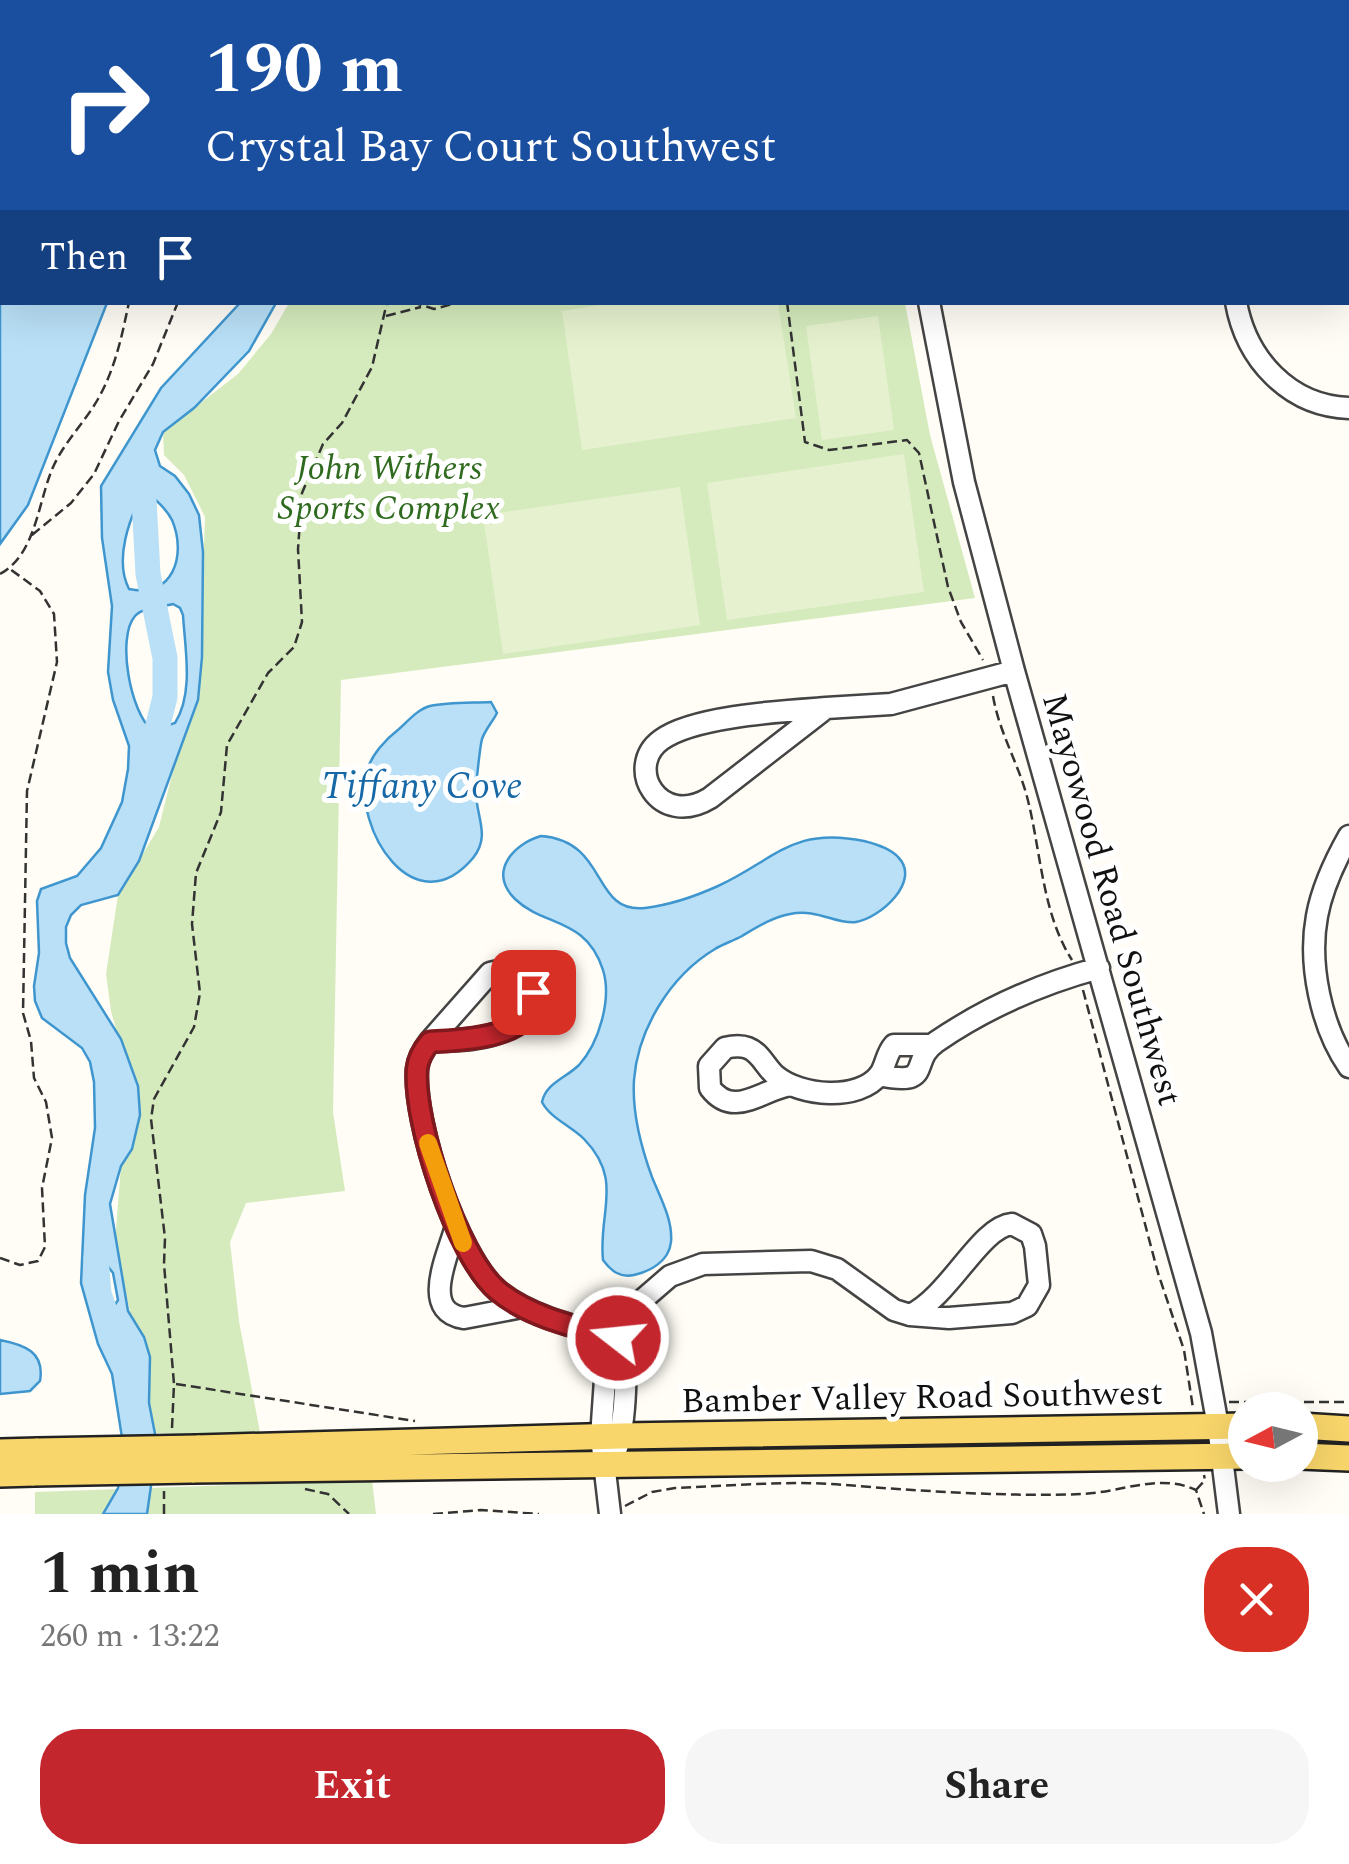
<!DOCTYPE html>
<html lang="en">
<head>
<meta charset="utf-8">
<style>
	:root { --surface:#fff; --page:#f6f6f6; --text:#222; --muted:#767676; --accent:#c4262e }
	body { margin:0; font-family:Spectral,serif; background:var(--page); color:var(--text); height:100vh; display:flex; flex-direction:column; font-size:38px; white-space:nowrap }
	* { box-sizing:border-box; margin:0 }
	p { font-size:32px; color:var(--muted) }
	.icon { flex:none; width:55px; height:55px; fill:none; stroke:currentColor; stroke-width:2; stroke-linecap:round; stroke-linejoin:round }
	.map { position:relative; height:1514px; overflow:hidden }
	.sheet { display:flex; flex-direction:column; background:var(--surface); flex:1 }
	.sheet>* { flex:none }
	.top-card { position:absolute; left:0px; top:0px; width:1350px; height:305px; box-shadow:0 10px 40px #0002; background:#1a4fa0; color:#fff; overflow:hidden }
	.needle { width:65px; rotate:263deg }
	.controls { position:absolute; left:1228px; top:1392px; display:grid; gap:20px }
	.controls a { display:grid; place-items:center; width:90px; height:90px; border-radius:50%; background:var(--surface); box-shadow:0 10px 40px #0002; font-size:50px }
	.pin { position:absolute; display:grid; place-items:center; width:85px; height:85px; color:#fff; margin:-42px; border-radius:20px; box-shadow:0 5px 15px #0006 }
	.me { position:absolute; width:110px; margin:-55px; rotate:286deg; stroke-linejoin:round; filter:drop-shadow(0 0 8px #0008) }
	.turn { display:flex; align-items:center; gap:35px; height:210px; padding:0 40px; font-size:45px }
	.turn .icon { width:130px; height:130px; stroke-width:2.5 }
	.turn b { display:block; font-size:70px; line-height:85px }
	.then { display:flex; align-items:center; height:95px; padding:0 40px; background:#0003; gap:20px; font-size:38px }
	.round { display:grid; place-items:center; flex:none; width:105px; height:105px; border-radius:40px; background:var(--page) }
	.summary { display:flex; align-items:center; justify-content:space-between; height:170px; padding:0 40px }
	h1 { font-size:60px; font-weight:700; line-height:75px }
	.cta { display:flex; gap:20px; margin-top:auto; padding:20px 40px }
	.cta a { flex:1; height:115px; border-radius:40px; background:var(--accent); color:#fff; font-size:40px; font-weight:700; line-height:115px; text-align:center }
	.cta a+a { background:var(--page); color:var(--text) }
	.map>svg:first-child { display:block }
	.green { fill:#d5ebbd }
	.pitch { fill:#e6f2cf }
	.water { fill:#b9e0f7; stroke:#3f96cf; stroke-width:2.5; fill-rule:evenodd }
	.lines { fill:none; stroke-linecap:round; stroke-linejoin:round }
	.stream { stroke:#3f96cf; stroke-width:4 }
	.river { stroke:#b9e0f7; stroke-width:25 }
	.minor-casing { stroke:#444; stroke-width:25 }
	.major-casing { stroke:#222; stroke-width:30 }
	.path { stroke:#333; stroke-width:2.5; stroke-dasharray:10 5; stroke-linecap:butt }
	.minor { stroke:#fff; stroke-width:20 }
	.major { stroke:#f9d66b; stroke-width:25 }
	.major-bridge-casing { stroke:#222; stroke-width:30; stroke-linecap:butt }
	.major-bridge { stroke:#f9d66b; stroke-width:25 }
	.route-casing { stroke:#7f191e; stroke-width:25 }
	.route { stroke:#c4262e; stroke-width:18 }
	.slow { stroke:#f59e0b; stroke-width:18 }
	.labels { text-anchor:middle; stroke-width:10; stroke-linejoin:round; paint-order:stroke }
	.park-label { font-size:35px; font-style:italic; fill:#2f6b1f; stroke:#fff }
	.street-label { font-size:35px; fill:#111; stroke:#fff }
	.water-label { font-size:38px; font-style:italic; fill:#1768a6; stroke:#fff }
</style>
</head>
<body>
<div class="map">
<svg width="1349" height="1514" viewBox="0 0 1349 1514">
	<rect width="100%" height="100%" fill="#fffdf5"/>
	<!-- green -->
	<path class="green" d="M506 0H882V2H505Z
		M289 303H905L930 435 975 598 341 680 333 1112 345 1191 246 1203 230 1242 239 1321 261 1438 156 1433 115 1242 121 1166 134 1093 111 1011 106 974 118 895 159 827 175 763 198 700 205 517 184 475 164 455 163 432 238 374 271 334Z
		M372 1480 376 1514H35V1492Z"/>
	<!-- pitch -->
	<path class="pitch" d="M620 302 778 303 796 418 582 450 562 311Z
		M878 316 894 430 822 440 806 326Z
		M904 454 924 592 727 620 707 483Z
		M680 487 700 625 503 654 483 515Z"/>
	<!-- water -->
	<path class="water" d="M0 0 208 2H2V302L107 303 28 505 0 544Z
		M240 303H276L249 351 194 408 163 432 155 450 160 466 175 476 189 494 199 515 203 552 202 657 198 700 139 861 118 895 81 905 71 915 66 927V943L70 958 121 1039 138 1086 140 1115 132 1149 121 1166 110 1204 128 1311 144 1337 150 1357 149 1403 157 1444 147 1514H103L118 1488 123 1444 112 1374 98 1344 81 1283 85 1195 95 1128 94 1082 90 1062 82 1048 42 1018 35 1001 34 986 39 953 37 901 41 889 77 876 101 848 122 802 128 769 129 746 113 700 108 672 112 606 102 538 101 486 161 388ZM145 491C154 498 166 508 172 520 187 555 173 599 129 589 114 560 129 517 145 491ZM173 604 180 608 183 615C185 649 194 693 175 723L152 730C131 714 116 638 135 616 143 607 162 607 173 604ZM106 1264 113 1273 118 1300 108 1316 100 1313C96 1298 97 1278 106 1264Z
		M491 702 497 713C493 721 485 730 482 739 480 747 476 783 476 792 476 817 491 836 473 858 415 927 352 829 367 771 371 755 386 739 399 729 408 721 418 709 430 706 448 702 471 703 491 702Z
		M541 836C609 841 591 914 645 908 669 905 696 896 718 886 775 860 792 826 864 841 876 844 890 848 898 857 922 881 880 918 856 922 837 925 817 908 790 914 773 917 757 927 742 936 733 941 723 944 715 949 670 976 638 1029 634 1080 632 1112 641 1147 652 1177 660 1197 673 1220 671 1242 669 1261 651 1271 634 1275 620 1278 611 1271 603 1260 598 1212 624 1180 584 1139 571 1126 550 1118 542 1102 546 1083 566 1078 579 1065 599 1043 612 999 603 970 586 917 544 927 515 899 488 872 513 844 541 836Z
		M0 1340C25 1345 45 1352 40 1381L30 1391 0 1394Z"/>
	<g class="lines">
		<!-- stream -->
		<path class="stream" d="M818 2V0"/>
		<!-- river -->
		<path class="river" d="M135 461 143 481 148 574 165 658V697L149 760
			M96 1257 99 1294 118 1348"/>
		<!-- minor casing -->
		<g class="minor-casing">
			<path id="minor" d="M909 0V2
				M1296 0V2
				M1348 60H1349
				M929 302 964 482 1014 671 1201 1333 1218 1426 1229 1514
				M1236 302C1246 359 1289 406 1349 408
				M826 708 710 798C659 829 624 767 661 740 693 716 785 711 826 708Z
				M826 708 891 704 1014 671
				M1349 836C1336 859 1322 889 1317 916 1308 964 1321 1027 1349 1067
				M430 1041C467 1040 511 1041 534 1005 535 988 524 975 507 969L490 973 430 1041C423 1050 418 1058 417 1069 413 1122 457 1255 497 1290 529 1317 579 1328 618 1338
				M879 1075C935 1087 908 1062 936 1042 987 1007 1040 984 1099 968
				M791 1085C760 1090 734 1119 710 1088L709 1066 725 1048C733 1046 740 1045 748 1048 761 1053 766 1068 776 1076 800 1096 859 1102 880 1074 886 1065 886 1054 894 1045H932
				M456 1226C449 1253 419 1312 464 1318L522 1307
				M617 1448C624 1427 631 1355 618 1338
				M610 1514 601 1437 607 1351 618 1338 633 1308 670 1276 703 1264 811 1261 837 1269 894 1310 910 1315 949 1318 1012 1313 1027 1306 1039 1285 1035 1246 1031 1234 1012 1224C980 1227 950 1296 910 1315"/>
		</g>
		<!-- major casing -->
		<g class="major-casing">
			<path id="major" d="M1300 1426 1349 1429
				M197 1448 621 1436 1245 1426
				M0 1452 38 1451
				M1300 1456 1349 1458
				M192 1470 1245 1456
				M0 1474 34 1473"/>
		</g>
		<!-- path -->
		<path class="path" d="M248 0V2
			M257 0 259 2
			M410 2 412 0
			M668 2 669 0
			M412 302 434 309 460 302
			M787 302 805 442 829 450 907 440 919 453 948 587 961 622 983 660
			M386 316 421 307
			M32 535 71 503 94 474 119 421 153 364 178 302
			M0 574C37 554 38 499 54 465 66 440 85 422 98 399 115 369 122 336 129 302
			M993 696C999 731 1016 759 1026 793 1041 847 1041 912 1072 960
			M1083 990 1158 1273 1184 1350 1193 1408
			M0 1258 20 1265 38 1261 45 1247 42 1188 52 1138 46 1102 34 1078 31 1041 23 1013 27 791 57 662 54 614 40 591 10 569
			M176 1384 415 1421
			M1229 1402H1349
			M172 1428 174 1384 164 1264 165 1238 151 1119 154 1099 194 1027 200 993 192 924 196 873 221 812 227 745 268 673 294 647 302 622 298 549 302 493 323 444 342 423 372 367 387 302
			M1255 1473 1292 1474
			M305 1489 328 1494 349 1514
			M1196 1490 1205 1480 1204 1475
			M625 1506 652 1492 675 1488C731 1486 789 1480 845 1485 920 1491 1008 1497 1083 1494 1122 1492 1159 1473 1196 1490L1204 1514
			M164 1514V1491
			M433 1514 481 1510 539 1514"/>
		<!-- minor -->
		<use href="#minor" class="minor"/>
		<!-- major -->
		<use href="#major" class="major"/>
		<!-- major-bridge casing -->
		<g class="major-bridge-casing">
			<path id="major-bridge" d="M38 1451 197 1448
				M34 1473 192 1470"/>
		</g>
		<!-- major-bridge -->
		<use href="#major-bridge" class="major-bridge"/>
	</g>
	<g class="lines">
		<!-- route casing -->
		<g class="route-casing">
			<path id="route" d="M533 992C540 1039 460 1040 430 1042 423 1050 418 1059 417 1069 413 1122 457 1256 497 1290 528 1317 579 1328 618 1338"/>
		</g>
		<!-- route -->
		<use href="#route" class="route"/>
		<!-- slow -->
		<path class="slow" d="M428 1143 463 1243"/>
	</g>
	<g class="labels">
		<!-- park labels -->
		<g class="park-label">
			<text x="389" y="479">John Withers<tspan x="389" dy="40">Sports Complex</tspan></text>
		</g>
		<!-- street labels -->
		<g class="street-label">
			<text transform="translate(1113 899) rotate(74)" y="12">Mayowood Road Southwest</text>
			<text transform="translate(922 1396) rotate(-1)" y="12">Bamber Valley Road Southwest</text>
		</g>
		<!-- water labels -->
		<g class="water-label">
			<text x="422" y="798">Tiffany Cove</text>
		</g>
	</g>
</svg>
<div class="controls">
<a><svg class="needle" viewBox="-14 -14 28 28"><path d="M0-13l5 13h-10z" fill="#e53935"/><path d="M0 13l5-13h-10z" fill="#767676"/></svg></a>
</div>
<div class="pin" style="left:533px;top:992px;background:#d93025"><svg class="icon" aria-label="arrive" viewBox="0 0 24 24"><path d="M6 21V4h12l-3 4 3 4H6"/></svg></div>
<svg class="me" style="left:618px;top:1338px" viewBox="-20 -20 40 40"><circle r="17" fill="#c4262e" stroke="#fff" stroke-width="3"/><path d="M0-11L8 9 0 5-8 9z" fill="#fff"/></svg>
<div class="top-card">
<div class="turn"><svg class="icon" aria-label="right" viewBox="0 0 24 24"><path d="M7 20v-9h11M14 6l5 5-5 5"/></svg><div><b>190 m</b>Crystal Bay Court Southwest</div></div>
<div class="then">Then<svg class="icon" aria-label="arrive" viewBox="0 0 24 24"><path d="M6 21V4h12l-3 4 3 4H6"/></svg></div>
</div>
</div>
<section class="sheet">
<div class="summary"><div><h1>1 min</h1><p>260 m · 13:22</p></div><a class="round" style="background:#d93025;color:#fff"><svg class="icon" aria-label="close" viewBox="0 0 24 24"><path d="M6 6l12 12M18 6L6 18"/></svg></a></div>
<div class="cta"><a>Exit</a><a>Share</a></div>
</section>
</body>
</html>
